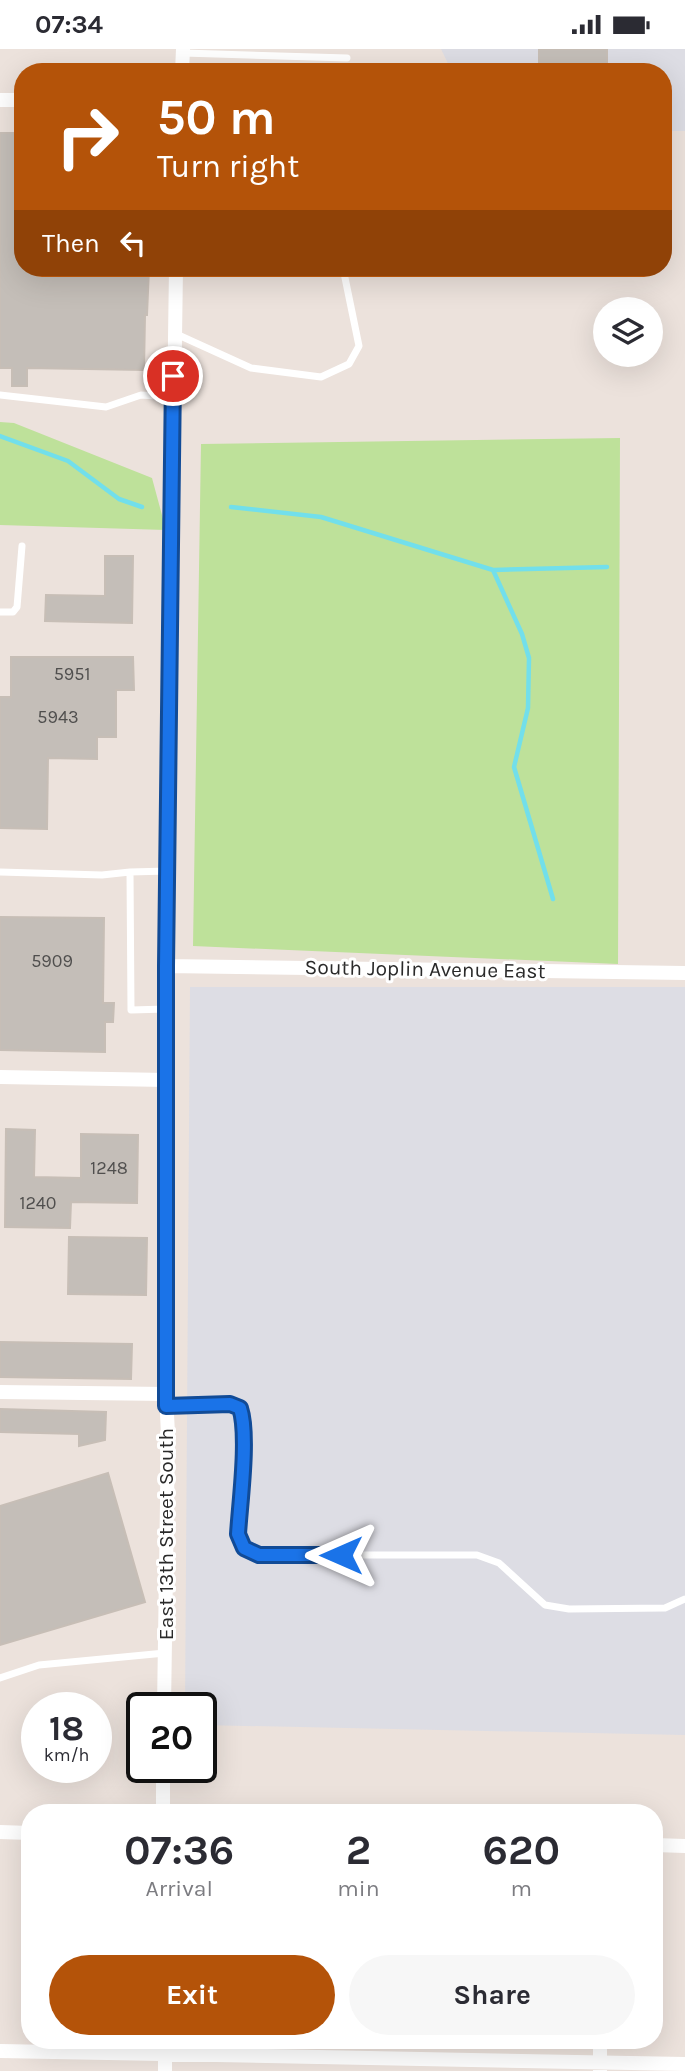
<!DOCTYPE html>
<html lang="en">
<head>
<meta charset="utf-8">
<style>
	:root { --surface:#fff; --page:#f7f7f7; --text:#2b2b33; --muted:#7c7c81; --accent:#b45309 }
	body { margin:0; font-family:Karla,sans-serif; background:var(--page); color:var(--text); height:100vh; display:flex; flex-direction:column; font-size:26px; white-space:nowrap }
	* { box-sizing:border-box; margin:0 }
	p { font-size:23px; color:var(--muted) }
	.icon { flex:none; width:38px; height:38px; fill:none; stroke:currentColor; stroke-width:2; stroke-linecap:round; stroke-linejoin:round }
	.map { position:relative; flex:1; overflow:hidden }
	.side { position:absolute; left:21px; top:1755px; width:642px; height:245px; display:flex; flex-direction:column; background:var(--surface); border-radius:28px; box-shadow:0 7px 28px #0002 }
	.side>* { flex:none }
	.hud { position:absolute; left:14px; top:14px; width:658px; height:214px; border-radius:28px; box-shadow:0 7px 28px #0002; background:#b45309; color:#fff; overflow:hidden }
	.buttons { position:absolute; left:593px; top:248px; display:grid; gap:14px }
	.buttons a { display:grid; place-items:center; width:70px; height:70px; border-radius:50%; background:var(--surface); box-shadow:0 7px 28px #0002; font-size:35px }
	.speed { position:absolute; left:21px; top:1643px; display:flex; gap:14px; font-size:35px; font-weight:700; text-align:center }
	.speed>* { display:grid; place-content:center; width:91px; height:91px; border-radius:50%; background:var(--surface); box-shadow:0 7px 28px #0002; line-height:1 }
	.speed small { font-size:18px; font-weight:400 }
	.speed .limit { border:4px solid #111; border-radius:10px; background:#fff; color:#111 }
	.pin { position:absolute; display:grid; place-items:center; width:60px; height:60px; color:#fff; margin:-30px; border:4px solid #fff; border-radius:50%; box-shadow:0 2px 7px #0007 }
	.me { position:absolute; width:77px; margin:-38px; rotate:270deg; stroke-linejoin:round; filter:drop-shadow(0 0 5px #0008) }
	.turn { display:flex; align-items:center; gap:24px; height:147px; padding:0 28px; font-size:32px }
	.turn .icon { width:91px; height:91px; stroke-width:2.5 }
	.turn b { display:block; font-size:49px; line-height:60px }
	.then { display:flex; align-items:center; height:66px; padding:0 28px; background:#0003; gap:14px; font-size:26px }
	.eta { display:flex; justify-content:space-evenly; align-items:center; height:119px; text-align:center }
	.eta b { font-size:42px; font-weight:700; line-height:49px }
	.button { display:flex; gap:14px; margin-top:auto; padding:14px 28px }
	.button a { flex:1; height:80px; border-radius:42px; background:var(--accent); color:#fff; font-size:28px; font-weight:700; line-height:80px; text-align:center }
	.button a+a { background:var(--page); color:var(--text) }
	.status { display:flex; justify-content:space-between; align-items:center; height:49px; padding:0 35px; background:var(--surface); direction:ltr }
	.status svg { height:19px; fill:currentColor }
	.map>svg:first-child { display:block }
	.industrial { fill:#dddde4 }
	.green { fill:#bee19a }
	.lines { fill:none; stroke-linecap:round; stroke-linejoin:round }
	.stream { stroke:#72dfeb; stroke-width:4.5 }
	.building { fill:#c4beb8; stroke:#c7beb6; stroke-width:2 }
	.lane { stroke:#fff; stroke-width:7 }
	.street { stroke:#fff; stroke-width:14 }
	.route-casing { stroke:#114b97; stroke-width:18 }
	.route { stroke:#1a73e8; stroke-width:12 }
	.labels { text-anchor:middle; stroke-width:6; stroke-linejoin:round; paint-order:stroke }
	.number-label { font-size:18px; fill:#504f4e }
	.street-label { font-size:21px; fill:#2a2a2a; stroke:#fff }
</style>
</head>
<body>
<div class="status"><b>07:34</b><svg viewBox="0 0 49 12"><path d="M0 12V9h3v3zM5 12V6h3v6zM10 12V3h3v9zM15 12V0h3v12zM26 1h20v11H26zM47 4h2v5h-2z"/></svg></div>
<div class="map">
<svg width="685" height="2022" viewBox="0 0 685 2022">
	<rect width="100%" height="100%" fill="#ece2dc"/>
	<!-- industrial -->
	<path class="industrial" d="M441 0H685V82H663V23H452Z
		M190 938H685V1686L201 1676V1659H185Z"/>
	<!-- green -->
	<path class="green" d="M0 373 14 374 152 429 166 481 0 476Z
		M620 389 618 915 193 897 201 395Z"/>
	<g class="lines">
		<!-- stream -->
		<path class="stream" d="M0 387 68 412 119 450 142 458
			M231 458 321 468 493 521 607 518
			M493 521 522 585 529 609 528 659 514 718 553 850"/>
	</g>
	<!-- building -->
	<path class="building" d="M539 0H607V22L539 20Z
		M0 84H23V219H149L147 266H145L144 321 27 319V337H12V319H0Z
		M105 507H133L132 574 45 572 46 546 105 547Z
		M11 608H133L134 641H116V688H97V710L48 709 47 780 0 779V648H11Z
		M0 868 104 869 103 954H114L113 973H105V1003L0 1001Z
		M6 1080 35 1081 34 1128 81 1129V1085L138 1086 137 1154 71 1153 70 1179 5 1178Z
		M69 1188 147 1189 146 1246 68 1245Z
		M0 1293 132 1295 131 1330 0 1328Z
		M0 1360 106 1363 105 1391 79 1397V1385L0 1383Z
		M108 1424 145 1553 0 1596V1457Z"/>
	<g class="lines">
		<!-- lane -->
		<path class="lane" d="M183 4 347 9
			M174 284 251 319 321 328 349 315 359 297 343 219
			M0 346 106 358 141 346 172 348
			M0 563H13L17 558 22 497
			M0 823 102 826 130 823
			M166 960 131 961 130 823 168 822
			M167 1357 230 1355 240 1359C249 1386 240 1454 238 1485L244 1499 259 1506H477L499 1514 545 1556 569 1560 665 1559 685 1550
			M0 1629 39 1616 165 1604"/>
		<!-- street -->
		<path class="street" d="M182 23 183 0
			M0 51H23
			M166 917 685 924
			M0 1028 166 1031
			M0 1343 166 1345
			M164 1659 168 1385 166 1345V917L176 219
			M163 1764V1718
			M0 1783 30 1784
			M654 1796 685 1797
			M0 2002 685 2015
			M600 2021V1992
			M165 2022V1992"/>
	</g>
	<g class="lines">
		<!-- route casing -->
		<g class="route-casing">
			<path id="route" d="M173 327 166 917V1357L230 1355 240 1359C249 1386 240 1453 238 1485L244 1499 259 1506H341"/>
		</g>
		<!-- route -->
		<use href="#route" class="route"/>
	</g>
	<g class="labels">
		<!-- number labels -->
		<g class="number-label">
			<text x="72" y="631">5951</text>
			<text x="58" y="674">5943</text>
			<text x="52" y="918">5909</text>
			<text x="109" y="1125">1248</text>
			<text x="38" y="1160">1240</text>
		</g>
		<!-- street labels -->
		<g class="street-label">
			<text transform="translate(425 920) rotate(1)" y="7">South Joplin Avenue East</text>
			<text transform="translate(166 1485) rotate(-90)" y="7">East 13th Street South</text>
		</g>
	</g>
</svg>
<div class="buttons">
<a><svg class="icon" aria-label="layers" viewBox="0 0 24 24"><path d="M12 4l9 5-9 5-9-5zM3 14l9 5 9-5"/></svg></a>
</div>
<div class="speed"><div>18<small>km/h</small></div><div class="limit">20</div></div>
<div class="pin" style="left:173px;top:327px;background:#d93025"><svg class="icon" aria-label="arrive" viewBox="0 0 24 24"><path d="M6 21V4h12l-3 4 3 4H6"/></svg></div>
<svg class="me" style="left:341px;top:1506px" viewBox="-20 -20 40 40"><path d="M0-17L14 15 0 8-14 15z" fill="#1a73e8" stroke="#fff" stroke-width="4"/></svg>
<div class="hud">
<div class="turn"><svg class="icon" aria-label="right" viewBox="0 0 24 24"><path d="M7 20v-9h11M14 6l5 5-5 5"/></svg><div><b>50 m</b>Turn right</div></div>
<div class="then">Then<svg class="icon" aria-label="left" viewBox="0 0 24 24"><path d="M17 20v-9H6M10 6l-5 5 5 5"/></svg></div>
</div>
<section class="side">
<div class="eta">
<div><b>07:36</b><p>Arrival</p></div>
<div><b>2</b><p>min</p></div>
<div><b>620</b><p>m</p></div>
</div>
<div class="button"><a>Exit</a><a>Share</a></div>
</section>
</div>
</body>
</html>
